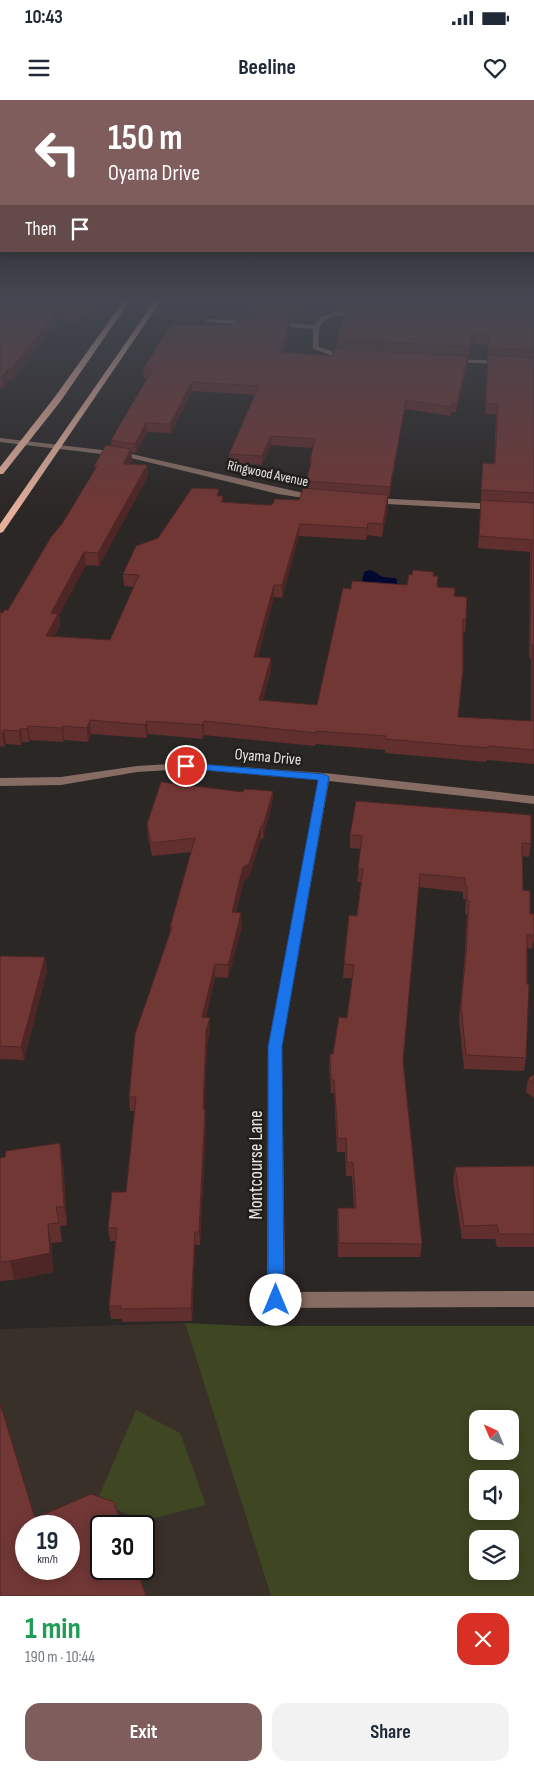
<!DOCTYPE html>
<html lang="en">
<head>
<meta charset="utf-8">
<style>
	:root { --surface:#fff; --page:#f2f2f3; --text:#1f2937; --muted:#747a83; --accent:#7f5d5d }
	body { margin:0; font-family:"Sofia Sans Condensed",sans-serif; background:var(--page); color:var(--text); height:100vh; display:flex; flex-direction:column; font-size:19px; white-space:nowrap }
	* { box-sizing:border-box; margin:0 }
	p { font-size:16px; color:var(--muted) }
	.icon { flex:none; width:28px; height:28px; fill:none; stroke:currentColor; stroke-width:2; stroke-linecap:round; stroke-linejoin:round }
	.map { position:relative; height:1496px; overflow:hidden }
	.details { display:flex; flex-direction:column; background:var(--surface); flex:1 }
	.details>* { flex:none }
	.hud { position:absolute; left:0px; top:0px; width:535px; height:152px; box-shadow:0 2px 12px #0003; background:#7f5d5d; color:#fff; overflow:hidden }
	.needle { width:32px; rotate:316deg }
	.tools { position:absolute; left:469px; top:1310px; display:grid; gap:10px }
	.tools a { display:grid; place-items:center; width:50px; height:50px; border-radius:10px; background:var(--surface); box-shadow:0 2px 12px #0003; font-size:25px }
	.speed { position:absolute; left:15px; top:1415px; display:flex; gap:10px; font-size:25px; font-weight:700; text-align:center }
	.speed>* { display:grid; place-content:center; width:65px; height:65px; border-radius:50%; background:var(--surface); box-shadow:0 2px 12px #0003; line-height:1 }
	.speed small { font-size:12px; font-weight:400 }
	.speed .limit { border:2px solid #111; border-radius:8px; background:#fff; color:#111 }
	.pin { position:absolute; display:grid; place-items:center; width:42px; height:42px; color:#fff; margin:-21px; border:2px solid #fff; border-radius:50%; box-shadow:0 1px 5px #0007 }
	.me { position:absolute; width:55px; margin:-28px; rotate:0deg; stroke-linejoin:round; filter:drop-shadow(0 0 4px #0008) }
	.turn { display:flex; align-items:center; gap:18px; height:105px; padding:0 25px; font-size:22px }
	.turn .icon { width:65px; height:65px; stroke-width:2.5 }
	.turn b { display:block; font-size:35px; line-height:42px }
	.then { display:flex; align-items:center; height:48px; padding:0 25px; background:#0003; gap:10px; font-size:19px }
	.round { display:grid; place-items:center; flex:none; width:52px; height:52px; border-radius:15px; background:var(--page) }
	.summary { display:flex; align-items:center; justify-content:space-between; height:85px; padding:0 25px }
	h1 { font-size:30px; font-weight:700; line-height:38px; color:#1e9e55 }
	.cta { display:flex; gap:10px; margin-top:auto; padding:10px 25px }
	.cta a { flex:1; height:58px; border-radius:15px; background:var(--accent); color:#fff; font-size:20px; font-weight:700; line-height:58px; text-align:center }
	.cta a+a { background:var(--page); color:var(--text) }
	.status { display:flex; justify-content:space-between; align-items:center; height:35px; padding:0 25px; background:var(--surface); direction:ltr }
	.status svg { height:14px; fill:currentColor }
	header { display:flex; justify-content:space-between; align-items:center; height:65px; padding:0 25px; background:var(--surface); font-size:22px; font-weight:700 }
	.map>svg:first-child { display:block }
	.built { fill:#383029; fill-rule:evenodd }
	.green { fill:#3e4722; fill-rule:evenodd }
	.water { fill:#000830 }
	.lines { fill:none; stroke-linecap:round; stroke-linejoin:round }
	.minor { fill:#866c63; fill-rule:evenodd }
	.major { fill:#e5af9c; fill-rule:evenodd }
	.wall { fill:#602f2e; fill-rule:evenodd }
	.shaded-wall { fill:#4e2625 }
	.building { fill:#703735; stroke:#4e2625; fill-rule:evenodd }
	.route { fill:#1a73e8; stroke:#114b97 }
	.labels { text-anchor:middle; stroke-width:5; stroke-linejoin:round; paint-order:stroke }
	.far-street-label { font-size:14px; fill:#eae7e5; stroke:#211e1b }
	.street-label { font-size:16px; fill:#eae7e5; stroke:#211e1b }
	.near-street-label { font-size:19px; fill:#eae7e5; stroke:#211e1b }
</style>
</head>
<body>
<div class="status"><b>10:43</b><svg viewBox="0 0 49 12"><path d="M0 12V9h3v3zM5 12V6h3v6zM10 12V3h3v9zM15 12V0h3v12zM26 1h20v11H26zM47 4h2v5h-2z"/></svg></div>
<header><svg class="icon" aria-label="menu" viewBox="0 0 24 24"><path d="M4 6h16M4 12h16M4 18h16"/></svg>Beeline<svg class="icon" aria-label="heart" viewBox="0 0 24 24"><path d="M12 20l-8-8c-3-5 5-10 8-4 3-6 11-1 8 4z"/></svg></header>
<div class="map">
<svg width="534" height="1496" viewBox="0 0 534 1496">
	<rect width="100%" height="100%" fill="#2b2725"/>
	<!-- built -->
	<path class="built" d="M185 1223 271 1496H0V1229ZM26 1426H69V1469H26ZM101 1426H144V1469H101Z"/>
	<!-- green -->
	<path class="green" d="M185 1223 247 1226H534V1496H271ZM478 1319H510V1351H478ZM478 1379H510V1411H478ZM478 1439H510V1471H478Z
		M136 1310 180 1333 206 1405 143 1421 97 1401Z"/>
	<!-- water -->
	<path class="water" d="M369 470C377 471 378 476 384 477 389 478 392 477 397 479V485L362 482 364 472Z"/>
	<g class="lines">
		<!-- minor -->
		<path class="minor" d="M336 212H357L366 214 363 216C348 215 322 212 319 231 318 236 319 242 319 247L331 251 351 253V255H330L313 249V229L274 226 271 224 274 222 314 225 321 217Z
			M205 219 252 221 255 223 252 225 207 222Z
			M450 259 534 262V266L452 262 450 261Z
			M0 338 127 353 321 397 317 400 278 394 127 357 0 342Z
			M372 398 497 404 501 407 497 410 369 403V399Z
			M186 663 324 673 534 696V704L329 681 282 947 285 1192 534 1191V1207L276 1208 270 1206 267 1200 268 947 318 680 186 669 137 672 61 685 0 686V678L61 677 137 666Z"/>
		<!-- major -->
		<path class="major" d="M123 202H129L60 302 3 374H0V367L54 298Z
			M154 202H160L3 432 0 433V424Z"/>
	</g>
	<!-- wall -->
	<path class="wall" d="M0 202H94L79 221 59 220 12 280H9L4 287 0 288Z
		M267 202H534V664L487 660 486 662 385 653V650L316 644 315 646 204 635 203 639 148 634 146 638 91 634 88 642 64 640 63 642 30 640 29 642H22L21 645 6 644 4 647 0 646V512L3 513 8 510 62 424 95 370 94 366 111 346V340L147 278H144L143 269 231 225 255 219V210ZM299 202 350 205V208L337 239V249L332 256 283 252 290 229 291 221 293 222ZM473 243 488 245 485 314H496L494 364 483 363 478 448 530 452 529 558H531V621L458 617 463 532H465L466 519 454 496 438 487 433 476 407 485 351 489 317 605 263 600 271 571 258 557 274 497 282 498 299 436 366 440 367 435 382 437 388 407V397H389L405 309 451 316V312H456L468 264V257H469ZM192 291 255 295 229 354V363L262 365 271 345 313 348 310 360V368L306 381 305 388 299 400 272 405 223 402V396H219L158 438 123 474 124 486 134 487 110 540 54 536 60 526 59 515 86 465 99 466 148 376 147 365 130 364 132 360 131 352 136 353 147 332 171 333Z
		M273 691 272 704 263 739H261L249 777 244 780 236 812 242 826 230 871 228 878 215 877 206 917 210 931 207 944 204 1009H205L206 1023 200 1145H195L192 1221 122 1222V1219H111L109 1206 116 1141H110L108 1128 126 1092 135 1011H130L129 997 170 832V827L191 752 152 756 148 737 147 724 243 692Z
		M356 701 531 744 529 757 522 756 523 790 530 814H534V839L532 849 527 848 526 958 524 971 464 969 459 919 464 866 467 814H465L466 799H463V792L418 787 403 961 422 1144 420 1157H338L337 1121 338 1108H354L352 1076H346L345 1052H337L334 993H331L329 967 330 954H333L347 918 352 878H343L344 864 357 816 361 782H357L361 749 350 748V735Z
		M0 856 47 871 24 960 0 959Z
		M534 974V998L526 992 528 979Z
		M0 1058 63 1062 67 1125 60 1126 62 1142 51 1143 53 1172 14 1180 0 1181Z
		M534 1066V1147H497L495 1139H462L453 1081 455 1067Z"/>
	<!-- shaded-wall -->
	<path class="shaded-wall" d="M86 202H94L79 221 78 211Z
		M296 202H299L293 222V212Z
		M58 210 59 220 12 280 11 269Z
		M291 221 290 229 280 261V252Z
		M473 233V243L469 257 470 247Z
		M468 256V264L456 312 457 303Z
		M8 269 9 280 4 287 2 277Z
		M192 282V291L171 333 170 324Z
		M406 300 405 309 389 397 390 387Z
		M146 323 147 332 136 353 135 344Z
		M271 336V345L262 365V356Z
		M131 349 132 360 124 375 123 364Z
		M147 365 148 376 99 466 98 453Z
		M388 395V407L382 437 383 424Z
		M368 423 367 435 366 440 367 428Z
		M300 424 299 436 282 498V485Z
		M84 452 86 465 59 515 60 526 47 549 46 536 51 513Z
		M274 485V497L254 570V557Z
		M271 558V571L259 614V600Z
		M90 620 91 634 88 642 87 628Z
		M147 621 148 634 146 638 145 625Z
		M204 621V635L203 639 202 625Z
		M28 626 30 640 29 642 27 629Z
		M63 626 64 640 63 642 62 628Z
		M21 628 22 642 21 645 19 631Z
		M4 630 6 644 4 647 2 633Z
		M273 691 272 704 263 739V726Z
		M261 726V739L249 777 244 780 232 825V812L243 767Z
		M241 813 242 826 230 871 228 878V865Z
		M45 857 47 871 24 960 21 947Z
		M215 864V877L203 930 202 917Z
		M210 918V931L207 944 204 1022 203 1009 206 931Z
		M205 1009 206 1023 200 1145 199 1132Z
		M60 1043 63 1062 67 1125 64 1107Z
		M48 1124 51 1143 53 1172 14 1180 10 1161Z
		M195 1132V1145L192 1221 191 1208Z"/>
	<!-- building -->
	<path class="building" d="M0 202H86L78 211 58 210 11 269H8L2 277H0Z
		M267 202H296L293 212 255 210Z
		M392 202H534V209Z
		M347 207 534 216V250L488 248 489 235 473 233 470 247 337 239Z
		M243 218 291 221 280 252 332 256 334 249 468 256 457 303H452L451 307 406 300 390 387 306 381 312 360H310L315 339 271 336 262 356 229 354 259 286 192 282 170 324 146 323 135 344 111 340 152 270 143 269 171 225H231Z
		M488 255 534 258V393L481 390 483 363 495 364 498 304 486 303Z
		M106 345 131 349 123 364 147 365 98 453 84 452 51 513 58 514 46 536 110 540 139 475 123 474 136 446 158 438 192 388 219 389 217 396H223L221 402 265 405H272L275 399 299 400 303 388 388 395 383 424 368 423 367 428 300 424 282 485H274L254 557 271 558 259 600 317 605 343 488 351 489 352 481 407 485 409 474 412 475 413 470 434 472 433 476H438L437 487 455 488 454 496 467 497 466 519H463V569L458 617 533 621V545L530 544 532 440 479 436 481 400 534 403V650L488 646V648L386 639V636L316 631V633L204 621 202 625 147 621 145 625 90 620 87 628 63 626 62 628 28 626 27 629 21 628 19 631 4 630 2 633H0V512L3 513 4 510H8L51 437 62 424 97 366H94Z
		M161 682 243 692 244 689 273 691 263 726H261L249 764 243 767 232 812 241 813 230 858 228 865 215 864 202 917 210 918 206 931 203 1009H205L199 1132H195L191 1208 120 1209 121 1206H109L117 1128H108L112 1092H126L136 997H129L135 934 172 827H170L195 738 151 743 147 724Z
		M356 701 531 715V744L522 743 523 790 530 791V814H534V835H527V884L529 885 526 958 466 955 461 906 466 853 469 801 467 800V786L465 785V778L420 774 403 961 422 1144 339 1143 338 1108H356L353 1062 347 1063 346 1038 338 1039 334 980H331L330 954H333L339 917 347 918 354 865 344 864 349 815 357 816 363 769H358L362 736 350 735Z
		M0 856 45 857 21 947 0 946Z
		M534 974V983L528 979Z
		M60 1043 64 1107H56L59 1123 48 1124 50 1153 10 1161 0 1162V1058L5 1057 6 1051Z
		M534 1066V1134H499L497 1125 464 1126 455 1067Z
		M0 1303 35 1418 91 1394 114 1402 122 1426H101V1469H137L146 1496H0ZM26 1426H69V1469H26Z"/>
	<!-- sky -->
	<linearGradient id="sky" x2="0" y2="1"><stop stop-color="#181514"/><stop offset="0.49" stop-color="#444751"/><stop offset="1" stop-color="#444751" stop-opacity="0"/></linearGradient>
	<rect width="534" height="411" fill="url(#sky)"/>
	<!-- route -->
	<path class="route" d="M186 663 324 674 329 677 282 947 284 1200 282 1205 276 1207 270 1205 268 1200V947L318 680 182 668 181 666Z"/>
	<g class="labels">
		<!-- far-street labels -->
		<g class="far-street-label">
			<text transform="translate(268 373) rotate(12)" y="5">Ringwood Avenue</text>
		</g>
		<!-- street labels -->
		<g class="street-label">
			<text transform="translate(268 656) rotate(5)" y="6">Oyama Drive</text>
		</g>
		<!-- near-street labels -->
		<g class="near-street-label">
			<text transform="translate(255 1065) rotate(-90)" y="7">Montcourse Lane</text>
		</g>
	</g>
</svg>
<div class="tools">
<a><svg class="needle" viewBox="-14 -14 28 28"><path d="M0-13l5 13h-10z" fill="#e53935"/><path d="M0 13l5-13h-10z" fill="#747a83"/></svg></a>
<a><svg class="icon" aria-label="sound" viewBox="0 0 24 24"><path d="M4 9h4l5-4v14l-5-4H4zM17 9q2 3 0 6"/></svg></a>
<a><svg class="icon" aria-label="layers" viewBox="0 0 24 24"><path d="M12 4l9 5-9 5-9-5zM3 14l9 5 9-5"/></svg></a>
</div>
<div class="speed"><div>19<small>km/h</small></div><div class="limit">30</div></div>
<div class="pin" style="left:186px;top:666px;background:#d93025"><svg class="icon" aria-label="arrive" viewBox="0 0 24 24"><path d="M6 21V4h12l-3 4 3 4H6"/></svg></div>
<svg class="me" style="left:276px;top:1200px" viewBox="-20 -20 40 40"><circle r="19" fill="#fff"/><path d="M0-13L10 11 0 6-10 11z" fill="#1a73e8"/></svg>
<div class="hud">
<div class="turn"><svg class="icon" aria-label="left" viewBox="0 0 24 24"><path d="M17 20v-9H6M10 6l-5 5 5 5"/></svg><div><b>150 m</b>Oyama Drive</div></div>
<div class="then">Then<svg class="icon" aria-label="arrive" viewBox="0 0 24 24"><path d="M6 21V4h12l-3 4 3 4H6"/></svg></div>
</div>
</div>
<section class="details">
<div class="summary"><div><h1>1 min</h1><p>190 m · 10:44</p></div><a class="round" style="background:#d93025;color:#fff"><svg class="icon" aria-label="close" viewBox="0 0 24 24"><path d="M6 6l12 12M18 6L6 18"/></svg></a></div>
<div class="cta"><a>Exit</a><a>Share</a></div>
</section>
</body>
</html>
